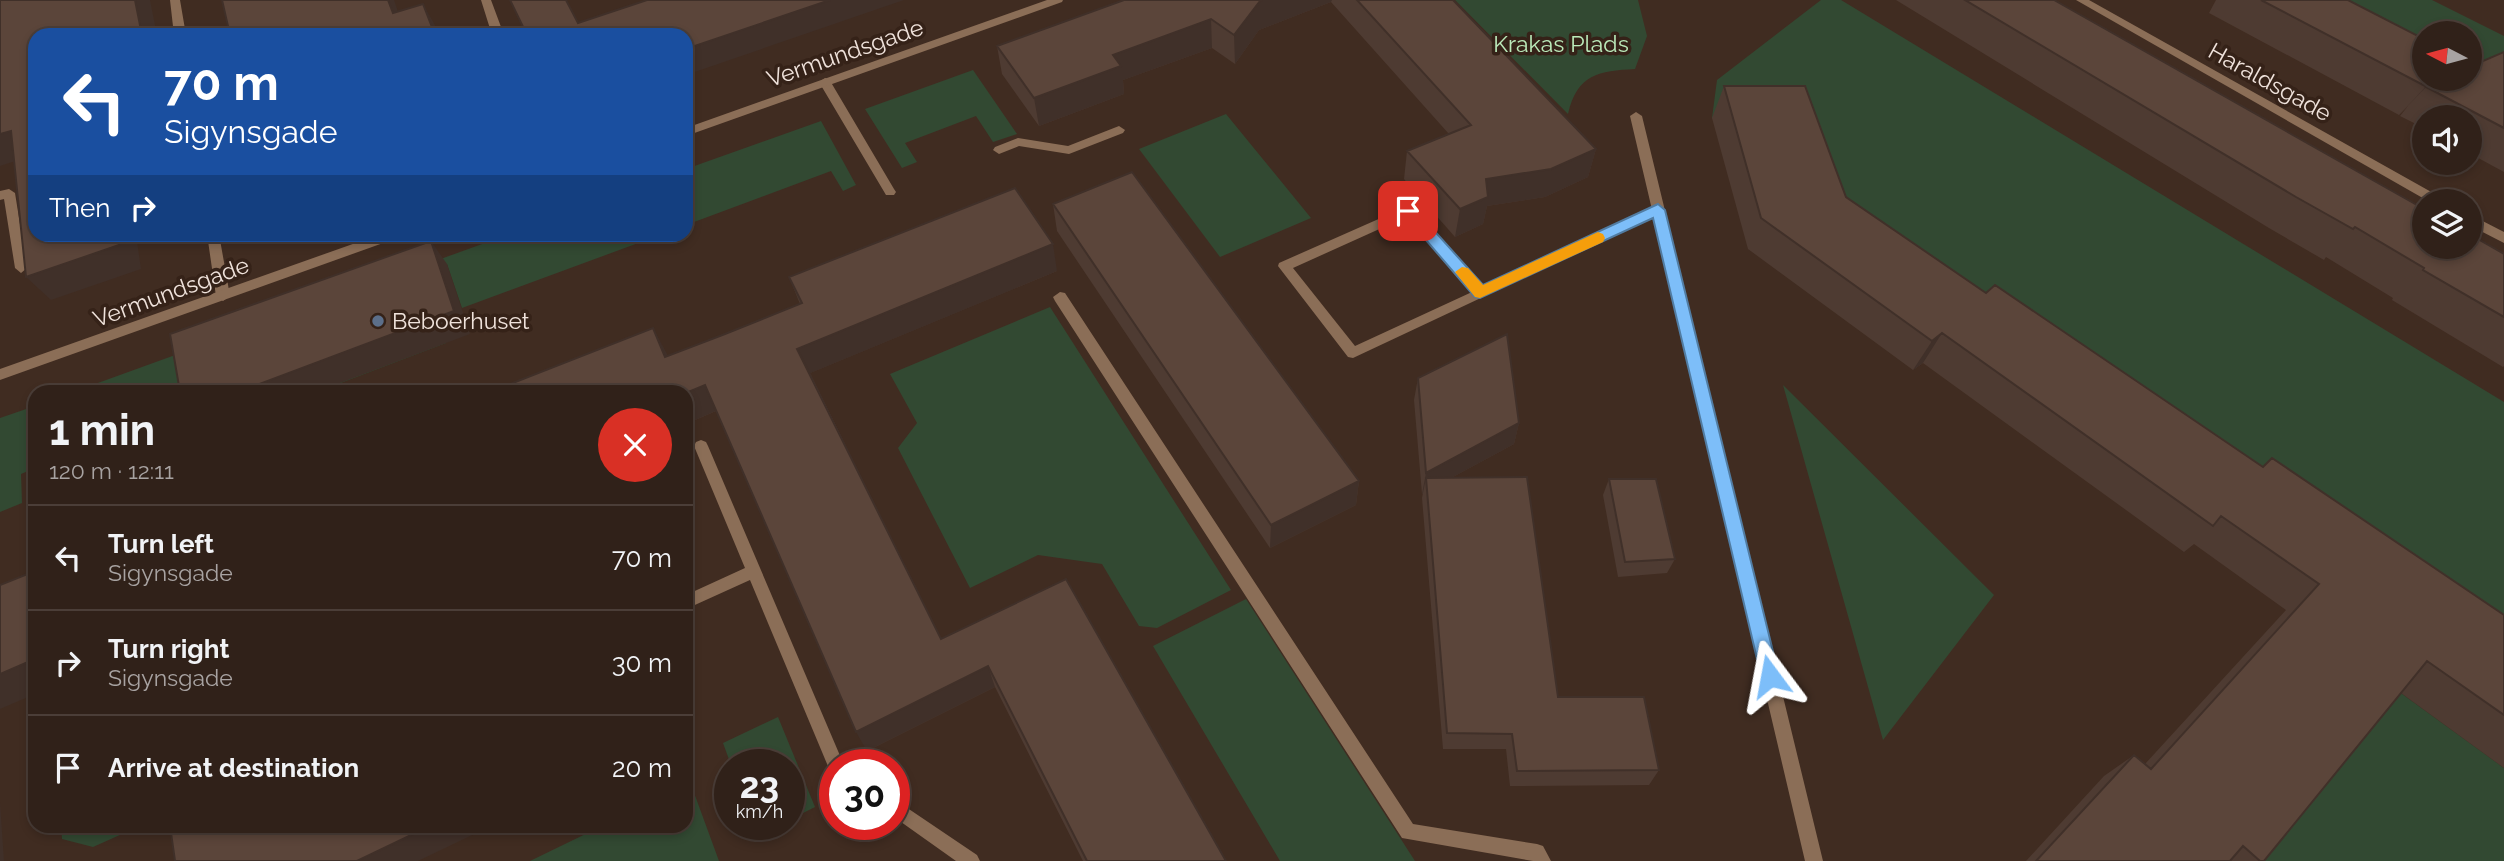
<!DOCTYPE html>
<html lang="en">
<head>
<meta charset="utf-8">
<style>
	:root { --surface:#302119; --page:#382922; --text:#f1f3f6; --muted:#a8a3a2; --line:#4b3e38 }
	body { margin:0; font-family:Raleway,sans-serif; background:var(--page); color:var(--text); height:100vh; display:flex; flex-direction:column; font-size:26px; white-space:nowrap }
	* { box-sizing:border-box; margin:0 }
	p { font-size:23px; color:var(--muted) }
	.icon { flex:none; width:38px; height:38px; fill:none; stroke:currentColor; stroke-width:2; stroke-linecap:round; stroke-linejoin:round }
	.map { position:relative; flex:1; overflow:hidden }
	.details { position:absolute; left:28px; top:385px; width:665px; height:448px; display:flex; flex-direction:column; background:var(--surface); border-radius:21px; box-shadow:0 4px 10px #0003,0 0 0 2px var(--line) }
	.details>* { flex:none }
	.top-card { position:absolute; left:28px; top:28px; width:665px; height:214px; border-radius:21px; box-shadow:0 4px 10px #0003,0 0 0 2px var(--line); background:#1a4fa0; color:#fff; overflow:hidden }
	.needle { width:46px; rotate:276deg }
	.controls { position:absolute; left:2412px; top:21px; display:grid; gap:14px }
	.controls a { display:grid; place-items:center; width:70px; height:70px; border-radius:50%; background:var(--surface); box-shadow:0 4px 10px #0003,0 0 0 2px var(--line); font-size:35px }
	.speed { position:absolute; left:714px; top:749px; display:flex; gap:14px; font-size:35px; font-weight:700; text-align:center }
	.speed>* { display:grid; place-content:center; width:91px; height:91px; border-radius:50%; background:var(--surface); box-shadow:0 4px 10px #0003,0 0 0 2px var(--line); line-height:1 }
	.speed small { font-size:18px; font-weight:400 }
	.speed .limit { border:10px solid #d22; background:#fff; color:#111 }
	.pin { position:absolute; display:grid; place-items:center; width:60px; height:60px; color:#fff; margin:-30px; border-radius:14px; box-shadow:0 4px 10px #0006 }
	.me { position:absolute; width:77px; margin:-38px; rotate:347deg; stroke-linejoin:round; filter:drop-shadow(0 0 5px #0008) }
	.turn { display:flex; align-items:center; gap:24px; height:147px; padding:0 21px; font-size:32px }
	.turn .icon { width:91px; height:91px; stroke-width:2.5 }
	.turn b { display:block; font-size:49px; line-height:60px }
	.then { display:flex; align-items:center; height:66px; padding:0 21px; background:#0003; gap:14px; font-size:26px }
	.round { display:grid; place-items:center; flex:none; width:74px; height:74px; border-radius:37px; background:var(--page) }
	.headline { display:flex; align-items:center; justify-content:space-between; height:119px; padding:0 21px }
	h1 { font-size:42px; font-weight:700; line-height:52px }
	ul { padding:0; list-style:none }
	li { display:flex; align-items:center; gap:21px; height:105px; padding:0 21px; border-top:2px solid var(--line) }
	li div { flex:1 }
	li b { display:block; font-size:26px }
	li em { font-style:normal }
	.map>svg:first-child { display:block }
	.green { fill:#324932 }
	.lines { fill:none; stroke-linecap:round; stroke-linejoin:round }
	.service { fill:#8b6e57; fill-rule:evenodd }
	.minor { fill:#8b6e57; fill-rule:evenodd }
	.tertiary { fill:#8b6e57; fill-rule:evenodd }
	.wall { fill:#4e3b32 }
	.shaded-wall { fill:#403029 }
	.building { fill:#5b453a; stroke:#403029; stroke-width:2 }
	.route { fill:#7dbef9; stroke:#517ca2; stroke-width:2 }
	.slow { fill:#f59e0b }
	.service-dot { fill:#5c6f8a; stroke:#352218; stroke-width:2.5 }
	.labels { text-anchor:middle; stroke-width:7; stroke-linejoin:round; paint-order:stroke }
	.park-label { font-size:23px; fill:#bbeaba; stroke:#352218 }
	.street-label { font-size:23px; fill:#f0e3dc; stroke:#352218 }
	.poi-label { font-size:23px; fill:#f0e3dc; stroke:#352218; text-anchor:start }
</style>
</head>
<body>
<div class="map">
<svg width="2504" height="861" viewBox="0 0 2504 861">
	<rect width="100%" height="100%" fill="#402c21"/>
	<!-- green -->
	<path class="green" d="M1455 0H1638L1647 36 1635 69C1599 71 1577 74 1568 114Z
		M1821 0H1841L2504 402V667L1712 118 1717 80Z
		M2316 0H2432L2504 36V97L2469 79V33H2424V55Z
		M973 70 1017 134 993 142 976 116 905 143 917 162 902 168 865 109Z
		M1226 114 1311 218 1220 257 1139 149Z
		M821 121 856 185 843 191 831 171 686 225V169Z
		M507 235H660L462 308 447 264 446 343 317 392H73Z
		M1050 307 1231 590 1157 628 1139 626 1102 564 1038 555 970 588 898 448 917 423 890 374Z
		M1783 385 1994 595 1883 740Z
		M35 406V468L21 474 22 503 0 512V418Z
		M1246 599 1415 861H1280L1153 646Z
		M2376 675 2504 768V861H2244Z
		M778 717 815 807 789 820V765H731L723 743Z
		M686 789 693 790 719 861H530L602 826H686Z
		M61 826H131V830L93 847 62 839Z"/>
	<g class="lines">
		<!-- service -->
		<path class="service" d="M170 0H180L186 35H174Z
			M481 0H491L504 35H492Z
			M825 78 829 79 894 189 896 192 894 195H886L819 82Z
			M1119 126 1125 130 1123 133 1069 154 1019 146 999 154 993 150 995 147 1018 138 1068 146Z
			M9 189 15 193 27 268 21 273 15 268 4 199 0 200V191Z
			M1658 205 1664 210 1662 213 1353 358 1348 357 1278 266 1279 263 1408 206 1412 208 1483 286ZM1406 217 1472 292 1355 346 1293 268Z
			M207 234H219L230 296 223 301 216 296Z
			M1060 292 1065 293 1413 824 1537 844 1543 846 1551 861H1533L1402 838 1055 301 1053 297Z
			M701 440 706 442 708 446 844 765H835V772L830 771 750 580 686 609V595L745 568 694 446 696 442Z
			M894 799 977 855 980 861H956L894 817Z"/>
		<!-- minor -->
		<path class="minor" d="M1047 0H1063L1062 2 686 136V128Z
			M1636 112 1642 116 1823 861H1805L1630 116Z
			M381 234H402L400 237 0 380V369Z"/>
		<!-- tertiary -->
		<path class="tertiary" d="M2076 0H2089L2442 198 2444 201H2428Z
			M2469 214 2504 232V243L2469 225Z"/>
	</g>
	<!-- wall -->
	<path class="wall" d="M1124 0H1453L1596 149 1588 177 1545 197 1487 206 1483 224 1455 237 1404 179 1407 151 1449 134 1331 2 1259 30 1235 64 1212 48 1123 80 1124 94 1039 126 1002 74 997 46Z
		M1896 0H2054L2504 254V366L2503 367 2392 300 2393 298 2326 257 2324 260 2269 228Z
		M2216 0H2348L2424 79H2437L2433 84 2504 52V172L2469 153V117H2424V128L2400 116 2408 106 2399 115 2209 13Z
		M1724 86 1846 197 1986 293 2263 467 2272 458 2504 615V768L2401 693 2264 861H2026L2104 776 2134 755 2145 764 2286 610 2194 544 2184 552 1923 363 1913 370 1748 249 1712 118Z
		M1053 204 1359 481 1356 505 1270 548 1057 231Z
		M1057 271 810 373 941 639 1066 579 1226 861H1083L995 687 867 751 716 411 686 424V392L668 356 800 304 789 277Z
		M1418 378 1519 423 1514 444 1451 478 1558 697 1659 770 1649 785 1510 786 1506 749H1443L1422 498 1423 493 1422 494 1414 400Z
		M1609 479 1675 559 1667 573 1618 577 1603 495Z"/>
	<!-- shaded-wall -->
	<path class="shaded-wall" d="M135 0H150L157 35H142Z
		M388 0H394L406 35 393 13Z
		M830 0H904L686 75V49Z
		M1262 0H1332L1331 2 1259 30 1235 64 1234 35 1260 1Z
		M423 4 436 27 440 35H435Z
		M1211 19 1212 48 1123 80 1124 94 1039 126 1034 98 1113 55Z
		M2433 79H2437L2428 88 2426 87 2399 115Z
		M11 131 34 155 0 166V134Z
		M1596 149 1588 177 1545 197 1487 206 1483 224 1455 237 1460 209 1486 179Z
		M117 234H136L141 269 51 300 26 277Z
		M431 241 447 264 470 334 316 392H238Z
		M1053 244 1057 271 808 374 797 349Z
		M653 328 667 354 679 382 665 357Z
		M1942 333 1923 363 1913 370 1932 341Z
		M705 385 718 410 686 424V393Z
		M1519 423 1514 444 1427 491 1426 478 1423 493 1422 494 1426 473Z
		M1359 481 1356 505 1270 548 1271 525Z
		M35 659V694L0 709V674Z
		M988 666 995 687 867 751 856 732Z
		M0 802 4 861H0Z
		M430 826H491L418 861H357Z"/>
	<!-- building -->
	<path class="building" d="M0 0H135L142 35H35V234H117L119 245 26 277 11 131 0 134Z
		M222 0H388L393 13 423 4 435 35H230Z
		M510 0H566L578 23 647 0H830L686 49V35H527Z
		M1124 0H1262L1260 1 1234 35 1211 19 1113 55 1121 66 1034 98 997 46Z
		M1357 0H1453L1596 149 1551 169 1486 179 1488 197 1460 209 1407 151 1471 125Z
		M1965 0H2054L2424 209V247H2469V234L2504 254V317L2423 270 2424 268 2355 227 2353 229 2296 197Z
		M2261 0H2348L2424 39V79H2433L2425 86Z
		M2504 52V128L2426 87 2444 79H2469V67Z
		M1724 86H1805L1846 197 1986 293 1995 285 2263 467 2272 458 2504 615V715L2427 661 2264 861H2260L2243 846 2230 861H2036L2134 755 2151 769 2319 584 2221 516 2213 526 1942 333 1932 341 1761 218Z
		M1132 172 1359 481 1271 525 1053 204Z
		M1015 188 1053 244 797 349 941 639 1066 579 1226 861H1087L988 666 856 732 705 385 686 393V392H490L653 328 665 357 725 334 802 303 789 277Z
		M431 241 454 311 238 392H180L170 334Z
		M1507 334 1519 423 1426 473 1418 378Z
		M1527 477 1558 697H1644L1659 770 1517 771 1512 734 1447 733 1426 478Z
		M1609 479H1656L1675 559 1625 562Z
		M35 571V659L0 674V585Z
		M187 826H430L357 861H175L171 833Z"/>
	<!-- route -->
	<path class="route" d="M1658 204 1665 210 1779 676 1776 682 1770 685 1763 682 1761 676 1653 218 1480 298 1475 297 1401 211 1403 207H1413L1483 285Z"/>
	<!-- slow -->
	<path class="slow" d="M1598 232 1603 234 1605 238 1603 242 1480 298 1475 297 1455 272 1462 267 1468 268 1483 285Z"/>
	<!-- markers -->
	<circle class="service-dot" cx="378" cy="321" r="7"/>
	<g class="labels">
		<!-- park labels -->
		<g class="park-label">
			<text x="1561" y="52">Krakas Plads</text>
		</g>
		<!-- street labels -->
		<g class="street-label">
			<text transform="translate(845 53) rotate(-19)" y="8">Vermundsgade</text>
			<text transform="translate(2270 82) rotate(29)" y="8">Haraldsgade</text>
			<text transform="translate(171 292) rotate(-20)" y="8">Vermundsgade</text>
		</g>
		<!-- poi labels -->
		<g class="poi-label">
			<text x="392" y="329">Beboerhuset</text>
		</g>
	</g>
</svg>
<div class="controls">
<a><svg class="needle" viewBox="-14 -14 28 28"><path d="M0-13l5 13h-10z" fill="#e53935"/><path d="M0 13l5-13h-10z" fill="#a8a3a2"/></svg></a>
<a><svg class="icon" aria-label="sound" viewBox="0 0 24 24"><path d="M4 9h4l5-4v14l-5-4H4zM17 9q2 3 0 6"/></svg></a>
<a><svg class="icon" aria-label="layers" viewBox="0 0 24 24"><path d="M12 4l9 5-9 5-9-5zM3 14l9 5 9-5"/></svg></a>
</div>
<div class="speed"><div>23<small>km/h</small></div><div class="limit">30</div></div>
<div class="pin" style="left:1408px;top:211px;background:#d93025"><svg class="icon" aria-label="arrive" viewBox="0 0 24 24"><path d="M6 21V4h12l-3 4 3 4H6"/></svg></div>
<svg class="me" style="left:1770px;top:676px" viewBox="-20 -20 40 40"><path d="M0-17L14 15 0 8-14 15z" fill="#7dbef9" stroke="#fff" stroke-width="4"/></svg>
<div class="top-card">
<div class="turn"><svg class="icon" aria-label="left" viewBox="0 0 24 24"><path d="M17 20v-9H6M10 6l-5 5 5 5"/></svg><div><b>70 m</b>Sigynsgade</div></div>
<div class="then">Then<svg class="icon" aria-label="right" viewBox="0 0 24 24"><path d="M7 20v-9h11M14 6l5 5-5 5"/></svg></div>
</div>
<section class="details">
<div class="headline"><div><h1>1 min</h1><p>120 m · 12:11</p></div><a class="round" style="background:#d93025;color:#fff"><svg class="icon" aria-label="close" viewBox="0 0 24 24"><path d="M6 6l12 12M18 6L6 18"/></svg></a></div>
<ul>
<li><svg class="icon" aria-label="left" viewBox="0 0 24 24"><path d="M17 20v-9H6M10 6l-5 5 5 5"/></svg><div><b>Turn left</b><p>Sigynsgade</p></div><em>70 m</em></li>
<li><svg class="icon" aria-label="right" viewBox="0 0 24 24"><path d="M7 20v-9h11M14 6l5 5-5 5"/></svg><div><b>Turn right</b><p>Sigynsgade</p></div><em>30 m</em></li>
<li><svg class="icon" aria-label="arrive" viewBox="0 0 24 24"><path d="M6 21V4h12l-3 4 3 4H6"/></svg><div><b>Arrive at destination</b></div><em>20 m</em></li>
</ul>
</section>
</div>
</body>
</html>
